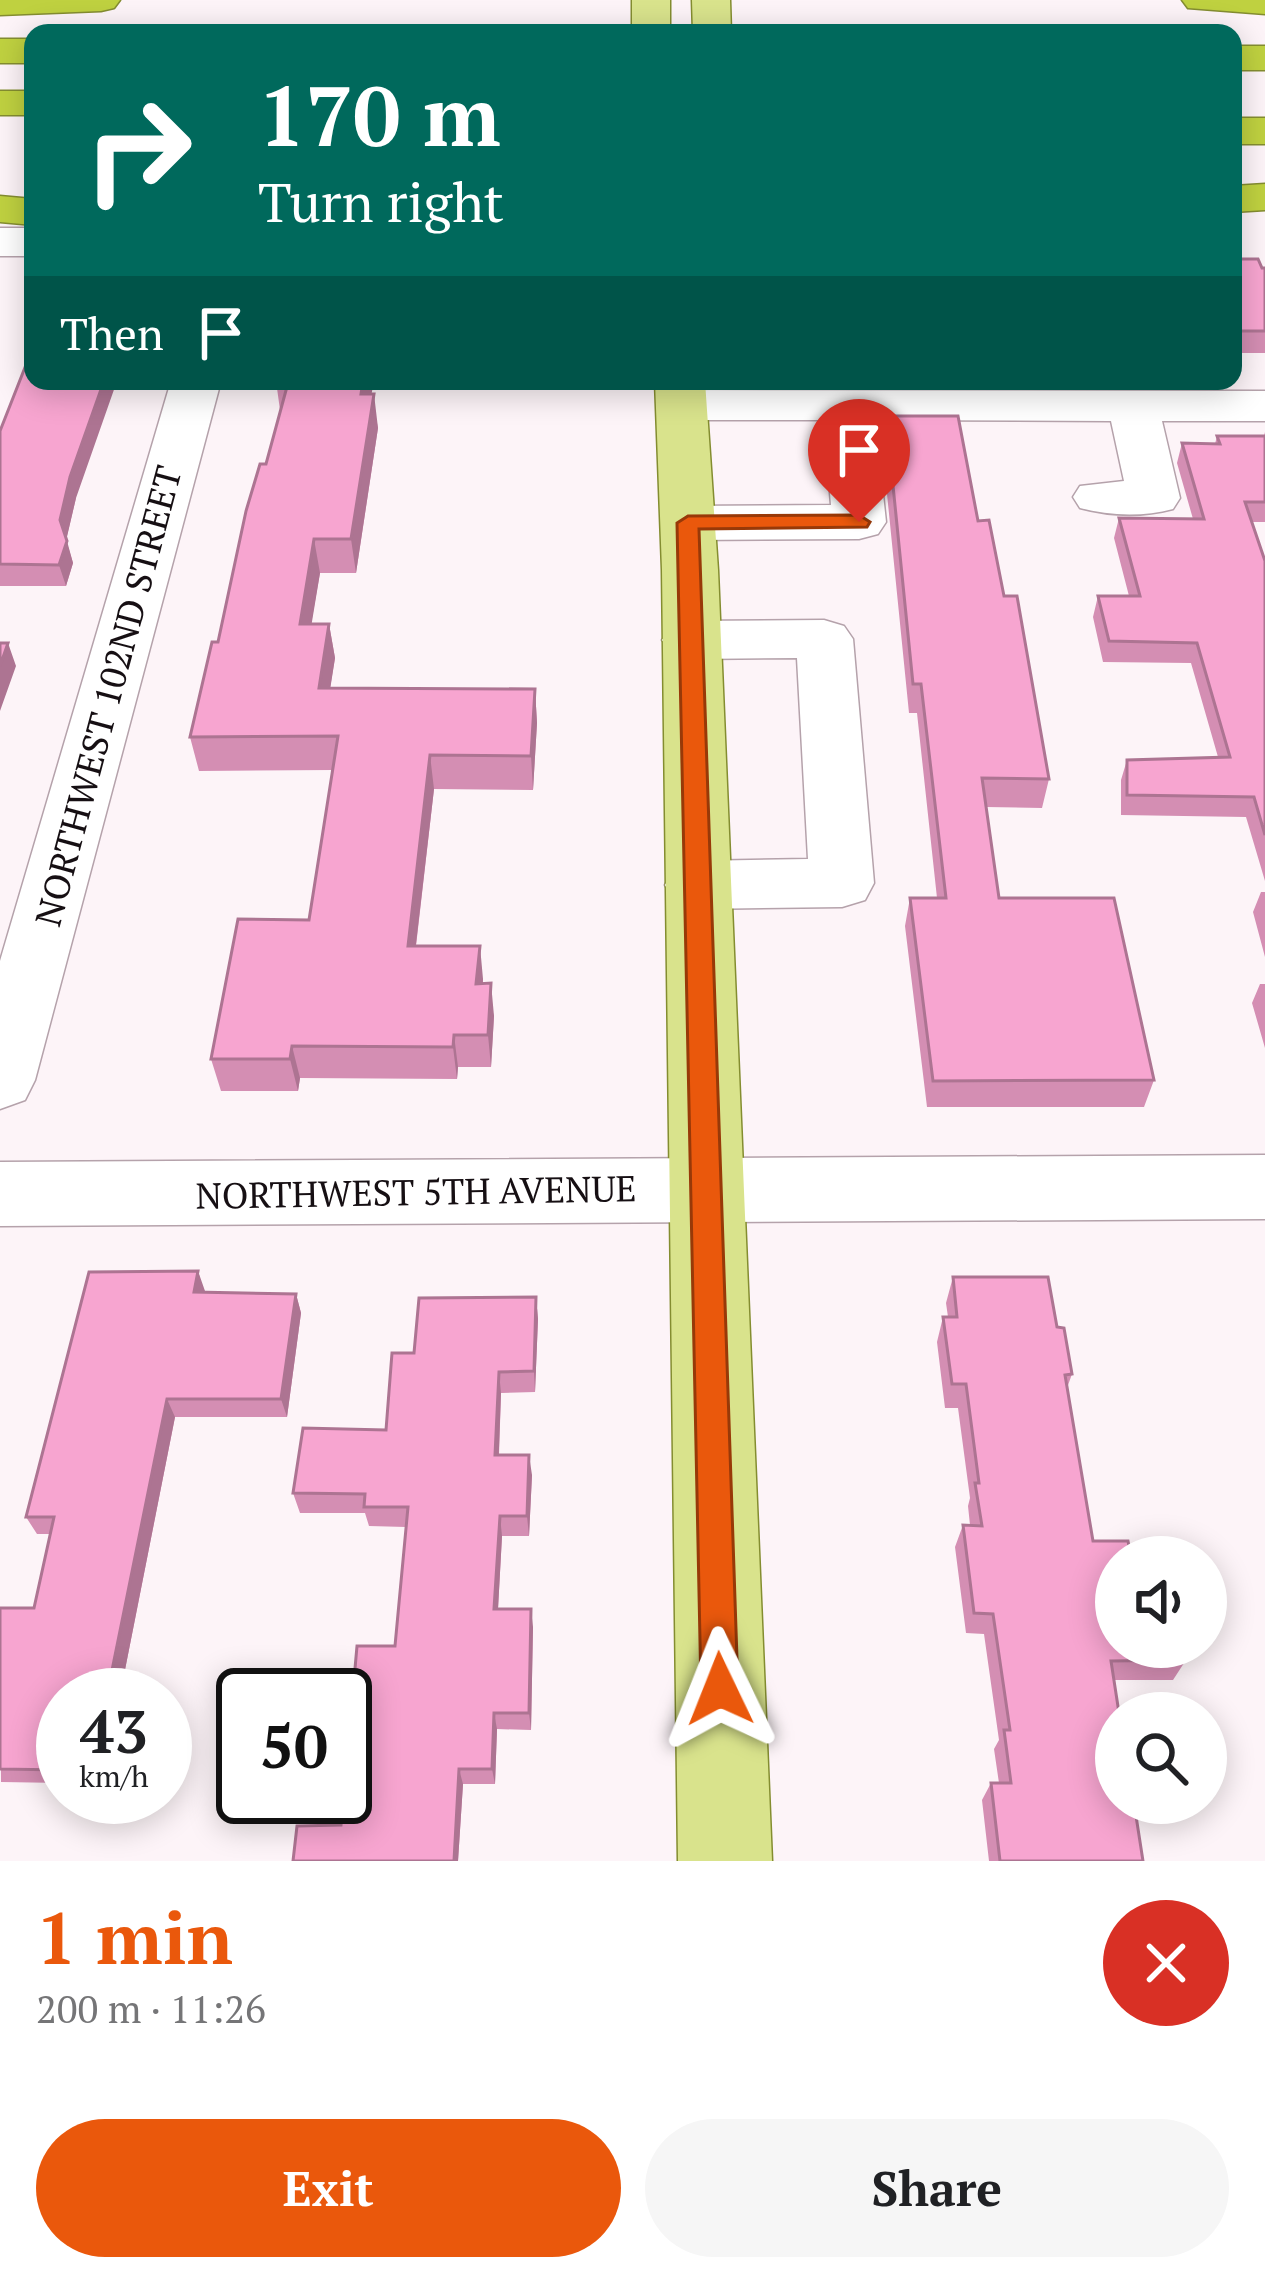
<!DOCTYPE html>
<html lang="en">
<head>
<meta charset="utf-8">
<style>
	:root { --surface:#fff; --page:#f6f6f6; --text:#202124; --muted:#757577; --accent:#ea580c }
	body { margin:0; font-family:"PT Serif",serif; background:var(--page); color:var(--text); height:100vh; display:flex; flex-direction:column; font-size:45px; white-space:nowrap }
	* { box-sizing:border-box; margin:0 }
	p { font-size:39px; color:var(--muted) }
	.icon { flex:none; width:66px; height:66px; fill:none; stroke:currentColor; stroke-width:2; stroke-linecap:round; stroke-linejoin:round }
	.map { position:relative; height:1861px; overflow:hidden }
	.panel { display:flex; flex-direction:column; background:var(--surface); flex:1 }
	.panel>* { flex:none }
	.guide { position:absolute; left:24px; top:24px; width:1218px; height:366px; border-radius:24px; box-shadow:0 6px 30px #0003; background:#00695c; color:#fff; overflow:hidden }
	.fabs { position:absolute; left:1095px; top:1536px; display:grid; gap:24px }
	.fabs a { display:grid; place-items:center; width:132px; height:132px; border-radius:50%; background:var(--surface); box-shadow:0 6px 30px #0003; font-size:60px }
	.speed { position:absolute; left:36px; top:1668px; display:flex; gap:24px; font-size:60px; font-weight:700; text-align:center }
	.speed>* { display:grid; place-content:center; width:156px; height:156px; border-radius:50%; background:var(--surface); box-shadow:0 6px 30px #0003; line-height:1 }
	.speed small { font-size:30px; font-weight:400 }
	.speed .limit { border:6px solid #111; border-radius:18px; background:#fff; color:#111 }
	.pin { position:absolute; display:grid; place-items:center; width:102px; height:102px; color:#fff; margin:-123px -51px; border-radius:50% 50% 50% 0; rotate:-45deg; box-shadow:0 0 12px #0007 }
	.pin .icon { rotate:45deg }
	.me { position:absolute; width:132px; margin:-66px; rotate:358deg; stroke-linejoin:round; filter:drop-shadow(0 0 9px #0008) }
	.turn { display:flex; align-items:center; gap:42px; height:252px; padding:0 36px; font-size:54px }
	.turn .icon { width:156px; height:156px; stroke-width:2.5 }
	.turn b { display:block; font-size:84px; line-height:102px }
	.then { display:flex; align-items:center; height:114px; padding:0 36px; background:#0003; gap:24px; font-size:45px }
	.round { display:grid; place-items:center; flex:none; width:126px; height:126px; border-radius:63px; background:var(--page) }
	.summary { display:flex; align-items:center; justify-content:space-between; height:204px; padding:0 36px }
	h1 { font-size:72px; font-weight:800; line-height:90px; color:var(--accent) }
	.cta { display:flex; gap:24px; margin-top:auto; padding:24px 36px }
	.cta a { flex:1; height:138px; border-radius:72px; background:var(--accent); color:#fff; font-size:48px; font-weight:800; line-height:138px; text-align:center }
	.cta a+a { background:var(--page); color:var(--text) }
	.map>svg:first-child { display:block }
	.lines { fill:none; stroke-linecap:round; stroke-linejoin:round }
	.minor-casing { stroke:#b5a2ab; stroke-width:3 }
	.major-casing { stroke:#848d30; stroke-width:3 }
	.highway-casing { stroke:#848d30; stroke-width:3 }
	.minor { fill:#fff; fill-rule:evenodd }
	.major { fill:#d9e38c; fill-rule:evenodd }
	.highway { fill:#bfd140; fill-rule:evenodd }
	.wall { fill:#d48eb3 }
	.shaded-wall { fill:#ad7492 }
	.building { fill:#f7a5d0; stroke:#ad7492; stroke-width:3 }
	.route { fill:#ea580c; stroke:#983908; stroke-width:3 }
	.labels { text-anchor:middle; stroke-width:12; stroke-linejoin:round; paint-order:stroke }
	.street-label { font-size:36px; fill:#160f13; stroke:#fff }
</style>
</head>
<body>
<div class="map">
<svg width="1265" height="1861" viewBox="0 0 1265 1861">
	<rect width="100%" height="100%" fill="#fdf4f8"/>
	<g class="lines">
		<!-- minor casing -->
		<g class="minor-casing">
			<path id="minor" d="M0 228H33V256H0Z
				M171 381H221L35 1080 25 1100 0 1109V961Z
				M684 390 1265 391V421H1162L1180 498 1173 509C1143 517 1110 516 1080 508L1073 497 1080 486 1124 481 1111 421 875 420 886 522 878 534 859 539 688 540 669 535 661 523 669 511 688 506 831 505 824 420H684L666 416 659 405 666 394Z
				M824 620 844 626 853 639 874 883 865 900 842 907 697 909 674 902 665 885 674 868 697 861 808 859 797 658 691 659 671 653 662 640 671 627 691 621Z
				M1265 1155V1219L0 1226V1162Z"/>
		</g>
		<!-- major casing -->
		<g class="major-casing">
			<path id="major" d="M632 0H670V33H632Z
				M692 0H730L731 33H693Z
				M655 381H705L718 570 772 1861H678L662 570Z"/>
		</g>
		<!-- highway casing -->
		<g class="highway-casing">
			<path id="highway" d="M0 0H120L114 8 101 11 0 15Z
				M1182 0H1265V14L1188 8Z
				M0 39H33V63H0Z
				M1233 46H1265V70H1233Z
				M0 91H33V115H0Z
				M1233 118H1265V144H1233Z
				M1265 184V210L1233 212V186Z
				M0 196 33 199V225L0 222Z"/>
		</g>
		<!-- minor -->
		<use href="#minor" class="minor"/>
		<!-- major -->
		<use href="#major" class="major"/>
		<!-- highway -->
		<use href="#highway" class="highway"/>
	</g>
	<!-- wall -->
	<path class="wall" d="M1233 259 1265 268V353H1233Z
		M276 381 371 394 378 428 356 573H320L311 624H329L335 658 330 688 535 689 537 723 533 790 434 789 416 946 483 979V983L494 1016 491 1067H458L457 1079 300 1078 298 1091H221L211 1059 309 920 333 770 199 771 190 737 218 642 280 410Z
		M886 416 978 521 1004 596 1049 779 1042 808 986 807 999 898 1154 1080 1144 1107H927L905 926 910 898H937L917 713H909L882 444Z
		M0 431 76 498 66 540 73 563 66 586H0Z
		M1265 432V522H1252L1265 561V881L1246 817 1121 815V780L1127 760 1218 757 1191 663 1103 662 1093 617 1098 596H1129L1114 538 1119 518 1193 519 1177 463 1182 443 1215 444 1217 436H1264Z
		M1261 892H1265V957L1253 912Z
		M1260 984H1265V1048L1252 1003Z
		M198 1271 204 1293 296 1294 301 1313 287 1417H175L120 1695H63V1783L1 1782 0 1608H34L50 1534H37L26 1517Z
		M953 1277 1057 1327 1072 1374 1067 1388 1093 1541 1116 1557 1186 1660 1173 1680H1114L1143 1861H989L982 1800 991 1783H999L994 1749 999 1740 984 1634 966 1633 955 1547 963 1525H970L968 1506 970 1498 958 1408H945L937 1342 943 1317H948L946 1303Z
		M536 1297 538 1319 535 1392 501 1393 499 1455 532 1475 529 1536H502L498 1609 533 1627 531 1730 497 1729 495 1784H463L458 1861H293L341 1825 395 1646 406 1527 369 1526 365 1513H300L293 1493 386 1430 414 1353Z"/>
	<!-- shaded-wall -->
	<path class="shaded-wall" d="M104 381H117L76 498 66 541 60 520 70 477Z
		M363 381H374L365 428 361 394Z
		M374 394 378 428 356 573 351 539Z
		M314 539 320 573 306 658 300 624Z
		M67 541 73 563 66 586 59 565Z
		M329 624 335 658 325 722 319 688Z
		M8 643 16 666 0 711V666Z
		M535 689 537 723 533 790 531 756Z
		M430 755 434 789 412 978 408 946Z
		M480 946 483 979 480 1016 476 984Z
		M491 983 494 1016 491 1067 488 1035Z
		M454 1035 458 1067 457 1079 453 1047Z
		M292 1046 300 1078 298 1091 290 1059Z
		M198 1271 205 1291 201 1312 194 1292Z
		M296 1294 301 1313 287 1417 281 1399Z
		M536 1297 538 1319 535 1392 534 1371Z
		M499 1372 501 1393 498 1475 495 1455Z
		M167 1399 175 1417 120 1695H107Z
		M529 1455 532 1475 529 1536 527 1516Z
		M500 1516 502 1536 497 1627 494 1609Z
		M531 1609 533 1627 531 1730 529 1713Z
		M494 1713 497 1729 495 1784 492 1769Z
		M459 1769 463 1784 458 1861H454Z"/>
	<!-- building -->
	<path class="building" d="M1233 259H1258L1262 268H1265V331H1233Z
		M33 347V381H104L70 477 60 520 67 541 59 565 0 564V431Z
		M276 381H363L361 394H374L351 539H314L300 624H329L319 688 535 689 531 756 430 755 408 946H480L476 984 491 983 488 1035H454L453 1047 292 1046 290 1059H211L238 919 309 920 338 736 190 737 212 642H218L246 511 260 464H266L288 383H276Z
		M886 416H958L978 521 989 520 1004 596H1017L1049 779 982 778 999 898H1114L1154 1080 933 1081 910 898H946L921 684H913Z
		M1217 436H1265V502H1245L1265 561V835L1254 797 1127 795V760L1230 757 1197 643 1109 641 1098 596H1140L1119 518 1204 519 1182 443 1220 444Z
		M0 643H8L0 666Z
		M198 1271 194 1292 296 1294 281 1399H167L107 1695H63V1770L0 1769V1608H34L54 1517H26L89 1272Z
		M953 1277H1048L1057 1327 1064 1328 1072 1374 1065 1375 1093 1541H1128L1131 1557H1116V1647H1183L1186 1660 1111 1661 1119 1713H1116V1803H1134L1143 1861H1000L991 1783H1011L1004 1730H1010L993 1614 974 1613 963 1525 982 1526 975 1483H979L966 1384H952L943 1317H957Z
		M536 1297 534 1371 499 1372 495 1455H529L527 1516H500L494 1609H531L529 1713H494L492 1769H459L454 1861H293L297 1826 341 1825 357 1646H395L408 1507H364L365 1494 293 1493 303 1428 386 1430 392 1353H414L419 1298Z"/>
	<!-- route -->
	<path class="route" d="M859 515 870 522 867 527 699 529 738 1689 733 1702 720 1707 707 1702 701 1689 677 523 688 516Z"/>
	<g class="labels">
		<!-- street labels -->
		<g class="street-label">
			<text transform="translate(108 696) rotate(-75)" y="13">NORTHWEST 102ND STREET</text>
			<text transform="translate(416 1192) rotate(-1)" y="13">NORTHWEST 5TH AVENUE</text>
		</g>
	</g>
</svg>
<div class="fabs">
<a><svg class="icon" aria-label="sound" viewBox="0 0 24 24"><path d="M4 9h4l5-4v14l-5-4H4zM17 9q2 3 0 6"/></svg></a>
<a><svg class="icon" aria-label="search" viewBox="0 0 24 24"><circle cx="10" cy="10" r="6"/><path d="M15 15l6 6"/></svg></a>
</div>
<div class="speed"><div>43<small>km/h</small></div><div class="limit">50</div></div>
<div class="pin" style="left:859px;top:522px;background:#d93025"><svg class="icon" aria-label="arrive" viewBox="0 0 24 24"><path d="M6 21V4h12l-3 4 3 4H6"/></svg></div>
<svg class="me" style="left:720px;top:1689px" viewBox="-20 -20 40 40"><path d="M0-17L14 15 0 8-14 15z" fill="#ea580c" stroke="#fff" stroke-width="4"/></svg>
<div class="guide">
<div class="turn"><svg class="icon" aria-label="right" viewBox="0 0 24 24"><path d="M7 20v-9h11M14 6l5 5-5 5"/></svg><div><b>170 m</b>Turn right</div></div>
<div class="then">Then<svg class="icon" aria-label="arrive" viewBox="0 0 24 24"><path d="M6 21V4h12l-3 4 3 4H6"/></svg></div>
</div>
</div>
<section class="panel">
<div class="summary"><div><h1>1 min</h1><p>200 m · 11:26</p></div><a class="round" style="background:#d93025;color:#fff"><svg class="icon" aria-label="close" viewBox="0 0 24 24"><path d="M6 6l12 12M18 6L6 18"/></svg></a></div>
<div class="cta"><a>Exit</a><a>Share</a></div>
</section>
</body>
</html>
